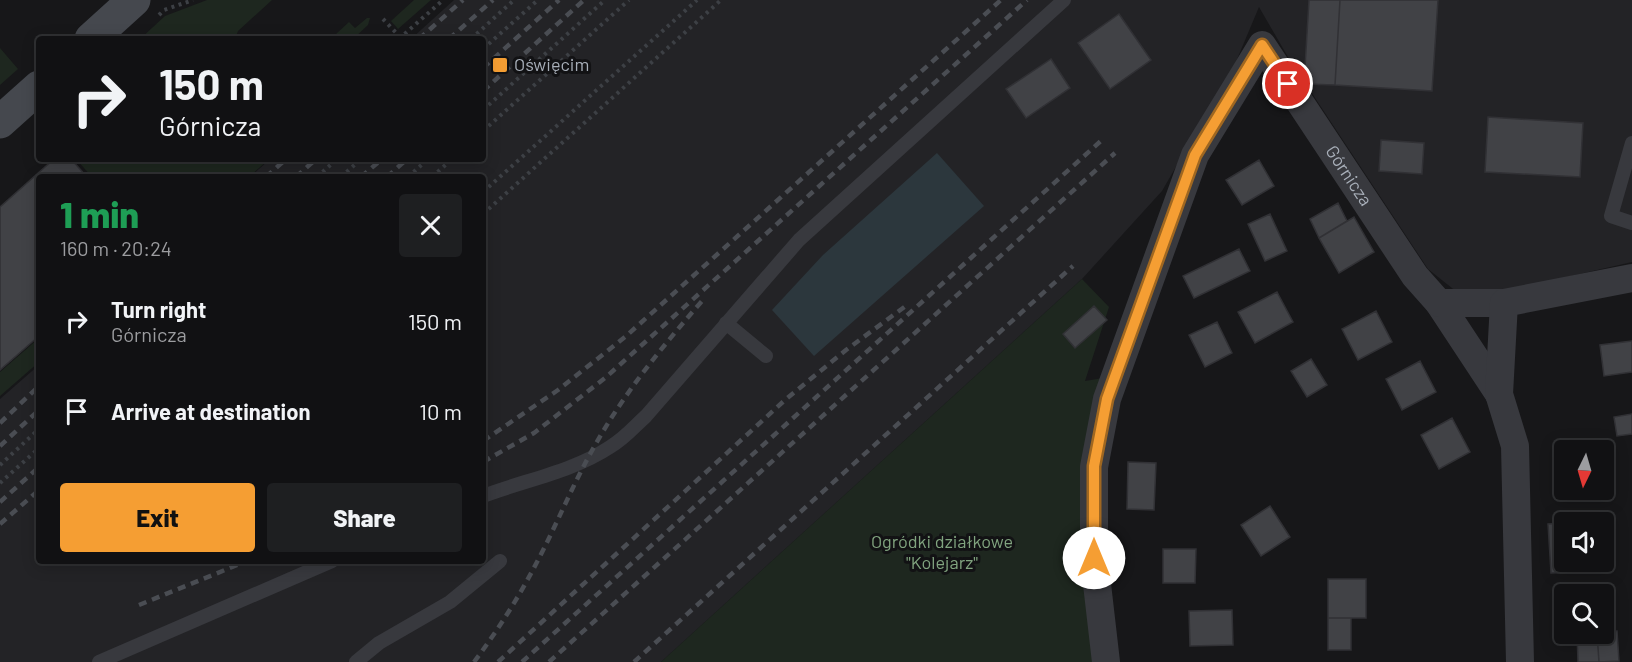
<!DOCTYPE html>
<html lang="en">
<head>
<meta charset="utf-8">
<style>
	:root { --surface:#111113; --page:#1e1f21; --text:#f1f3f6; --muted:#9c9da0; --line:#303133; --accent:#f59e33 }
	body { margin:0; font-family:Barlow,sans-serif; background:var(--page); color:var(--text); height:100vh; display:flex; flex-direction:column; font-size:22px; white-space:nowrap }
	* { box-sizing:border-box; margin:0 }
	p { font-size:20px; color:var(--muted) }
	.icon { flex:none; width:33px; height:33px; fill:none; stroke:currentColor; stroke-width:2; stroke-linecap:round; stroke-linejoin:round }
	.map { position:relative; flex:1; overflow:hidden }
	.drawer { position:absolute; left:36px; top:174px; width:450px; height:390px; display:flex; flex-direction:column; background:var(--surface); border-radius:6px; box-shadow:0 3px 15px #0003,0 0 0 2px var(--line) }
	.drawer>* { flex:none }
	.guide { position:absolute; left:36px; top:36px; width:450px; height:126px; border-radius:6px; box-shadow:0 3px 15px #0003,0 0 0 2px var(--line); background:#111113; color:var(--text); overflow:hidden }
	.needle { width:39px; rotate:185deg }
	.buttons { position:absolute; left:1554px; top:440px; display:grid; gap:12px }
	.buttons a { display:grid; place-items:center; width:60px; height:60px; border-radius:6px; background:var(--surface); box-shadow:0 3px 15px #0003,0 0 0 2px var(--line); font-size:30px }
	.pin { position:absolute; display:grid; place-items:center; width:51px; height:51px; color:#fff; margin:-26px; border:3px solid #fff; border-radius:50%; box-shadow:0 2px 6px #0007 }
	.me { position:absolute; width:66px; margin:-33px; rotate:0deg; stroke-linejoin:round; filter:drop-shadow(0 0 4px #0008) }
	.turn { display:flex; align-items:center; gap:21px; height:126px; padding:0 24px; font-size:27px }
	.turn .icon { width:78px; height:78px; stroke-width:2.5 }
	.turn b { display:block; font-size:42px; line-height:51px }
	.round { display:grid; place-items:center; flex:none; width:63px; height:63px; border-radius:6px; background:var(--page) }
	.summary { display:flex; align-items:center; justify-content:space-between; height:102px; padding:0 24px }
	h1 { font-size:36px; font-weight:800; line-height:45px; color:#1e9e55 }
	.primary-button { display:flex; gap:12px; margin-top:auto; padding:12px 24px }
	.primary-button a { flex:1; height:69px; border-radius:6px; background:var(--accent); color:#111; font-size:24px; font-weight:800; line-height:69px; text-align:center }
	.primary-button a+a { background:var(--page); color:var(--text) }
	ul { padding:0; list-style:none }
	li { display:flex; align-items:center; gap:18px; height:90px; padding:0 24px }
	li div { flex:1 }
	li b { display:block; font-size:22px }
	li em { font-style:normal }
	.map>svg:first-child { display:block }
	.built { fill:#232326 }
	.green { fill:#1e271f }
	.water { fill:#2c373d }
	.building { fill:#414246; stroke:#313135; stroke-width:1.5 }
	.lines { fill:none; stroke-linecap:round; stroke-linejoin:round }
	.path { stroke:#3d4045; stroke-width:4; stroke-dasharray:3 4.5; stroke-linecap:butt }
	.lane { stroke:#38393e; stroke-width:14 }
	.street { stroke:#38393e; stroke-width:28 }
	.secondary { stroke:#45484e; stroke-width:33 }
	.rail { stroke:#4a4d53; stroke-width:4.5; stroke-dasharray:8 6; stroke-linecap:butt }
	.route-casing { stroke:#9f6721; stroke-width:15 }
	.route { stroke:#f59e33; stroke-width:10 }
	.poi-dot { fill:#f59e33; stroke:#121214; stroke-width:2 }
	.labels { text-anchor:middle; stroke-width:6; stroke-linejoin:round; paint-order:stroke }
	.poi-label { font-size:18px; fill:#a8afb9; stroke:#121214; text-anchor:start }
	.street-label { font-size:18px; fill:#a8afb9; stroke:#121214 }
	.park-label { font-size:18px; fill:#81a47f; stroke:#121214 }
</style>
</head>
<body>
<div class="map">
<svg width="1632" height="662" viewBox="0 0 1632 662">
	<rect width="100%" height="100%" fill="#171719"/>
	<!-- built -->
	<path class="built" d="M454 0H1632V262L1467 300 1428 269 1288 57 1259 7 1235 64 1162 191 1082 279 661 662H0V399L39 365V561H483V177H250L270 159H483V39H411Z"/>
	<!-- green -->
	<path class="green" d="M207 0H272L238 31 235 39H140L165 16Z
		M414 0H431L398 29 391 21Z
		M367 18H370L368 25 353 39H340L336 34 349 22 355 28Z
		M0 48 18 69 0 85Z
		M76 159H269L249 177H92Z
		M1082 279 1109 307 1085 381 1103 378 1095 662H661Z
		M39 338V362L0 396V372Z"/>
	<!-- water -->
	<path class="water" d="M937 153 984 206 814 356 772 310 823 255Z"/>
	<!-- building -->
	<path class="building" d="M1309 0H1340L1335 85 1304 84Z
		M1340 0H1438L1432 91 1335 85Z
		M1119 14 1151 60 1110 89 1078 43Z
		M1051 59 1070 88 1026 118 1006 89Z
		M1488 117 1583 123 1580 177 1485 172Z
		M1381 140 1424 143 1422 174 1379 171Z
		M54 159H71L87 177H39V336L0 370V207Z
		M1259 160 1274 186 1242 205 1226 180Z
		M1338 203 1347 221 1319 238 1310 219Z
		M1270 214 1287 251 1265 261 1248 224Z
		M1354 217 1374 252 1339 273 1319 238Z
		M1239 249 1250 271 1194 298 1183 276Z
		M1277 292 1293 322 1255 343 1238 312Z
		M1094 306 1107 320 1075 348 1063 334Z
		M1376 311 1392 342 1358 360 1342 329Z
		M1217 322 1232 353 1205 367 1189 335Z
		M1632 341V372L1604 376 1600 345Z
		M1311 359 1327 385 1307 397 1291 371Z
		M1420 361 1436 392 1402 410 1386 379Z
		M1632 414V434L1617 436 1614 417Z
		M1452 418 1470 452 1439 469 1421 435Z
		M1128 462 1156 463 1154 510 1127 509Z
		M1270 506 1290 537 1261 556 1241 525Z
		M1564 523V561H1592L1593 571 1551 573 1548 524Z
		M1163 549H1196L1195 583H1163Z
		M1328 579H1366V618H1328Z
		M1604 608H1611L1612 631 1604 632Z
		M1232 610 1233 645 1190 646 1189 611Z
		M1328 618H1351V650H1328Z
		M1617 631 1619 661 1599 662 1597 633Z
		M1577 633H1597L1599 662H1578Z"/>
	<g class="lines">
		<!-- path -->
		<path class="path" d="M159 15 164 10 193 0
			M383 19 401 38
			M399 39 443 0
			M471 39 514 0
			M483 49 538 0
			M483 110 605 0
			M483 131 629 0
			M317 177 337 159
			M341 177 361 159
			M408 177 428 159
			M432 177 452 159
			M483 192 697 0
			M483 214 721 0
			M0 465 39 429
			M0 483 39 448
			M39 508 37 510 39 512"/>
		<!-- lane -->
		<path class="lane" d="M1632 143 1611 216 1632 223
			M726 323 766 356
			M483 496C525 480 572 472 610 447 624 439 634 427 646 416L799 240 1064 0
			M99 662 332 561
			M356 662 379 643 450 602 500 561"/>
		<!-- street -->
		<g class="street">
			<path d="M1439 303 1499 394"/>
			<path id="s1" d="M1106 662 1094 558V467L1107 399 1195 155 1262 45 1415 276 1439 303H1504"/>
			<path d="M1520 662 1515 446 1499 394 1504 303 1632 278"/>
		</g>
		<!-- secondary -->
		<path class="secondary" d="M91 39 134 0
			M0 122 39 87"/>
		<!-- rail -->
		<path class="rail" d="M419 39 463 0
			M449 39 493 0
			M483 68 559 0
			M483 91 584 0
			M266 177 286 159
			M296 177 316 159
			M361 177 382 159
			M387 177 407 159
			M0 423 39 386
			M483 441 558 390 625 337 1001 0
			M0 446 39 410
			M483 462 534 433 605 378 1027 0
			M0 502 39 467
			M0 524 39 490
			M139 605 247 561
			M474 662C498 630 519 597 537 562 557 524 573 484 594 447 624 393 662 347 702 301
			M498 662 785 400 846 350 907 305
			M522 662 1103 139
			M549 662 1115 153
			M634 662 1073 266"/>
	</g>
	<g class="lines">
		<!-- route casing -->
		<g class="route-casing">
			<path id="route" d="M1094 558V466L1107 399 1195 155 1262 45 1288 84"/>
		</g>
		<!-- route -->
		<use href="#route" class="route"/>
	</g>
	<!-- markers -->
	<rect class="poi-dot" x="492" y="57" width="16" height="16" rx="3"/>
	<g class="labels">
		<!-- poi labels -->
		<g class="poi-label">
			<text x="514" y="71">Oświęcim</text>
		</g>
		<!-- street labels -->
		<g class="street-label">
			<text dy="6" stroke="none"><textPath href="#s1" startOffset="810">Górnicza</textPath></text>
		</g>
		<!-- park labels -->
		<g class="park-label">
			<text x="942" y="548">Ogródki działkowe<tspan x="942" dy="21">"Kolejarz"</tspan></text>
		</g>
	</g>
</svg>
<div class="buttons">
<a><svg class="needle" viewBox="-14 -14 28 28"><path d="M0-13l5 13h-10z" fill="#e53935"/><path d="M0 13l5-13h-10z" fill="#9c9da0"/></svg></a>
<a><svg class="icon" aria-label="sound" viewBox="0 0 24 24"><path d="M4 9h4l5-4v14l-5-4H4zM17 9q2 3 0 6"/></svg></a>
<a><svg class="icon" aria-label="search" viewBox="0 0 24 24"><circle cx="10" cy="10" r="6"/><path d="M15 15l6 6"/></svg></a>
</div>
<div class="pin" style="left:1288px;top:84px;background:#d93025"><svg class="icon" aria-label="arrive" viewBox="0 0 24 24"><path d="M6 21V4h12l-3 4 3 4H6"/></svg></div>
<svg class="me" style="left:1094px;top:558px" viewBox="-20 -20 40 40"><circle r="19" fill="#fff"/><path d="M0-13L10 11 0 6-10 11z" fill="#f59e33"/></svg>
<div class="guide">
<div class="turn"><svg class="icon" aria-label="right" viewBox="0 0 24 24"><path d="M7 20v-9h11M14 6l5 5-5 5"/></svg><div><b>150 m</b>Górnicza</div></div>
</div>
<section class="drawer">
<div class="summary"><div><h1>1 min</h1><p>160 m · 20:24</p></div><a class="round"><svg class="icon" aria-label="close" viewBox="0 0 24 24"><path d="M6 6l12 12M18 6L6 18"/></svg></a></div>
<ul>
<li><svg class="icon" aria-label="right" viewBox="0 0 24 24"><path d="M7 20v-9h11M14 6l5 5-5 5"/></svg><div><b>Turn right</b><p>Górnicza</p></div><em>150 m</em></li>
<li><svg class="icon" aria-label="arrive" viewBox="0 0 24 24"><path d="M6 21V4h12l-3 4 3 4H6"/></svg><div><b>Arrive at destination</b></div><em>10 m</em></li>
</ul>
<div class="primary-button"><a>Exit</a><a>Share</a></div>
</section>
</div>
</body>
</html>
